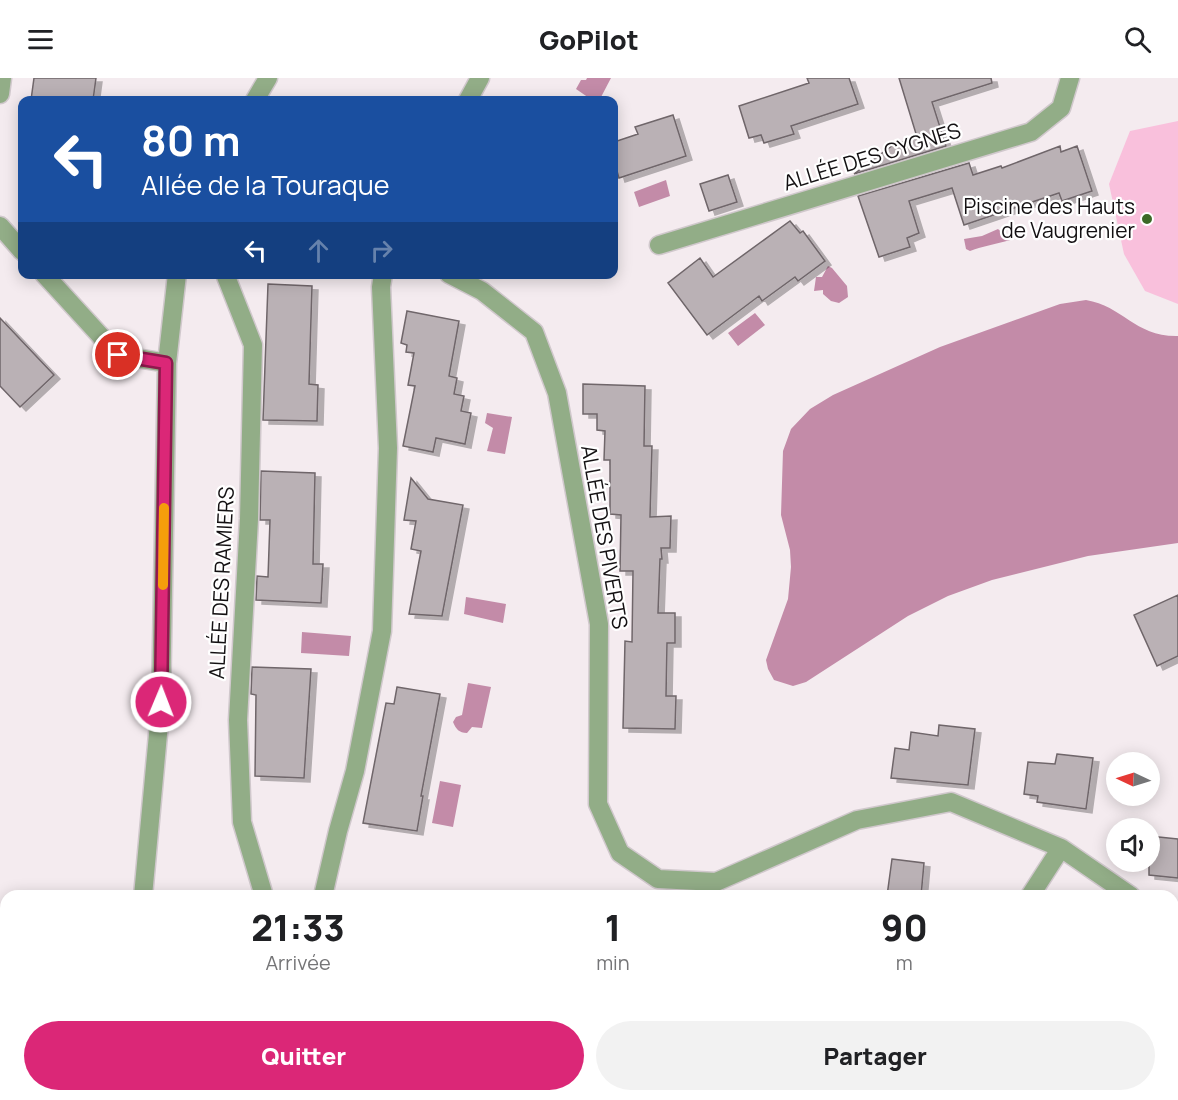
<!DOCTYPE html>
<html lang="fr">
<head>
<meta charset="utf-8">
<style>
	:root { --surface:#fff; --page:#f2f2f2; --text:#202124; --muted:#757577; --accent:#db2777 }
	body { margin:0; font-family:Manrope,sans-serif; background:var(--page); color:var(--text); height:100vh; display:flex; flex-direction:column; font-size:22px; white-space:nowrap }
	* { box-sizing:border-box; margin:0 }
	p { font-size:20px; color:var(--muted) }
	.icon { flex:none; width:33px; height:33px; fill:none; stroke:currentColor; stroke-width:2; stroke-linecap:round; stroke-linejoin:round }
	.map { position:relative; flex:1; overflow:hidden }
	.panel { position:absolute; left:0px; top:812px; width:1179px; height:212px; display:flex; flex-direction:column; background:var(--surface); border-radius:18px 18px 0 0; box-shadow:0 3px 15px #0003 }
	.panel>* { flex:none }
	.hud { position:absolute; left:18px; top:18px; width:600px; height:183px; border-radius:12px; box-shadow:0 3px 15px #0003; background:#1a4fa0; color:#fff; overflow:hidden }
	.needle { width:39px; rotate:274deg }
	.tools { position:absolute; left:1106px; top:674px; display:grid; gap:12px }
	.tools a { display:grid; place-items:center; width:54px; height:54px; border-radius:50%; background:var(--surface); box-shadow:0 3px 15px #0003; font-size:30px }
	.pin { position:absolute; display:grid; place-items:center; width:51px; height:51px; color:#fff; margin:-26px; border:3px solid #fff; border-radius:50%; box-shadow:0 2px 6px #0007 }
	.me { position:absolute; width:66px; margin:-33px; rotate:1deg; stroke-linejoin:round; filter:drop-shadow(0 0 4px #0008) }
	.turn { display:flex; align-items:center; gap:21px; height:126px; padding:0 24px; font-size:27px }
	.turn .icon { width:78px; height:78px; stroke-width:2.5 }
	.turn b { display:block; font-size:42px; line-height:51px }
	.lanes { display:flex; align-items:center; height:57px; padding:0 24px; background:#0003; justify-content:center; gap:30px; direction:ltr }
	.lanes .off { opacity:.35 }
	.eta { display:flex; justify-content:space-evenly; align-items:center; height:102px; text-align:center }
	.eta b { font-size:36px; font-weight:800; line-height:42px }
	.primary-button { display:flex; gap:12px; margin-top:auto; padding:12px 24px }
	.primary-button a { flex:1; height:69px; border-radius:36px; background:var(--accent); color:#fff; font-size:24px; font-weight:800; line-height:69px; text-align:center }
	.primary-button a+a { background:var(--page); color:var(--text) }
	header { display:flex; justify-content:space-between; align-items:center; height:78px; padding:0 24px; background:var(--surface); font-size:27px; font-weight:800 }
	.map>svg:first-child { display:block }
	.green { fill:#f9c0dc }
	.water { fill:#c38ba8 }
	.building { fill:#bab1b5; stroke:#6f666a; stroke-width:1.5; filter:url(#shadow) }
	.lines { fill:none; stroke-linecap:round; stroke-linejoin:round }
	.minor-casing { stroke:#d0c8cc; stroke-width:21 }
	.minor { stroke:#92ad87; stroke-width:18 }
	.route-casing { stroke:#8e194d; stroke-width:15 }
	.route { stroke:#db2777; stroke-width:10 }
	.slow { stroke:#f59e0b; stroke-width:10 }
	.poi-dot { fill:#3c6927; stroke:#fff; stroke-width:2 }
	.labels { text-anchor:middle; stroke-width:4.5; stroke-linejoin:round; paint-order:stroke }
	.street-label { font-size:21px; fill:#131012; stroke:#fff }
	.poi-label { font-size:21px; fill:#131012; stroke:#fff; text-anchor:end }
</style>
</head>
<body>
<header><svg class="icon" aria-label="menu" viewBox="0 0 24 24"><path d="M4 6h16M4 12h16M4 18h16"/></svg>GoPilot<svg class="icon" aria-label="search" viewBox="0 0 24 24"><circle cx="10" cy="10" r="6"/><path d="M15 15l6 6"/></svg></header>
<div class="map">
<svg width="1178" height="1022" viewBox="0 0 1178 1022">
	<defs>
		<filter id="shadow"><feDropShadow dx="6" dy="4" stdDeviation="0" flood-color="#0004"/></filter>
	</defs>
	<rect width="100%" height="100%" fill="#f4ebef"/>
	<!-- green -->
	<path class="green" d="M1178 43V226L1145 213 1124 176 1109 106 1130 53Z"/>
	<!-- water -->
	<path class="water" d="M587 0H611L600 21 592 22 576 11 581 2H586Z
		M666 102 670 118 639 129 634 114Z
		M998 151 1010 162C996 166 983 168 970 173L966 171 964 161 982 158Z
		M828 188 832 190 847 208 848 219 839 225 831 223 823 216V212L814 213 816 199H822Z
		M1086 222C1123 228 1135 259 1178 258V465L1088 478 992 502 948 518 908 538 806 604 793 608 774 602 768 591 766 582 788 521 791 489 790 472 781 437 783 373 791 351 810 331 833 317 940 269 1060 226Z
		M755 235 765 247 738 268 728 255Z
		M487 335 512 339 505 376 487 373 493 350 485 345Z
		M466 519 506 526 503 545 464 536Z
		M302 554 351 558 349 578 301 575Z
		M468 605 491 609 482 650 472 649 467 655C459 655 456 651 453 644L456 639 462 637Z
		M440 703 461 707 453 749 432 745Z"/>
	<!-- building -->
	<path class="building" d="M34 0H96L93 22H31Z
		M807 0H849L858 26 791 48 794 56 764 65 761 57 749 60 739 28 809 5Z
		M899 0H991L992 5 932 24 946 68 854 96 893 67 917 59Z
		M673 37 686 78 619 100 614 83V64L638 56 635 49Z
		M1060 68 1061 74 1077 68 1092 113 1062 123 1059 115 964 147 952 110 909 123 919 155 907 160 910 169 879 179 858 118 969 85 973 97 1001 88 1002 90Z
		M728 97 737 124 709 133 700 106Z
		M790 143 800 155 803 153 825 183 798 203 795 199 762 223 759 218 707 257 668 205 700 180 713 199Z
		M268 206 312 208 309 306 318 307 317 343 263 342Z
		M407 233 459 243 449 298 457 300 454 316 464 318 461 333 471 335 465 366 436 360 433 374 403 368 415 308 408 307 414 275 406 274 407 267 401 265Z
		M0 240 54 297 20 329 0 308Z
		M583 306 645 308 644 368H652L650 439 671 438 670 470H661L662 481H660L658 535H675V565H667L666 618H676L675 651 623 650 625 563 632 564 633 493H620L621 437 610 436V382H604L605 353 597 352V336H583Z
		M261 393 315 395 313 486H323L321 525 256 522 257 498 268 499 270 442H260Z
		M411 400 428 421 463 427 442 538 409 536 421 473 411 471 416 443 404 442Z
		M1178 517V578L1157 588 1134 537Z
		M252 589 311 591 304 700 255 698 256 617 251 616Z
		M397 609 440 616 421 718H423L417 753 363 745 386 625 394 626Z
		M939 647 975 651 968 707 891 700 895 670 909 672 911 654 938 658Z
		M1057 676 1093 680 1086 731 1037 724 1038 718 1024 716 1028 684 1055 686Z
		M1149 758 1178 761V800L1149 797Z
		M892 781 924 785 921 818H887Z"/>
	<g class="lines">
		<!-- minor casing -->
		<g class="minor-casing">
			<path id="minor" d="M0 16 2 0
				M255 22 268 0
				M468 22 480 0
				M0 148 22 173
				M659 167 1031 54 1061 30 1070 0
				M44 196 118 277 167 285
				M225 196 253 267 249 441 238 642 242 744 264 818
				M449 196 482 213 534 254 557 315 599 546 598 726 620 775 658 801 716 804 857 742 951 724 1061 770 1131 818
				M143 818 161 624 167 285 177 196
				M323 818 338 753 355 693 382 553 388 370 381 209 383 196
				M1030 818 1061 770
				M1173 847 1178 850
				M185 1017 191 1022
				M310 1017 320 1022"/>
		</g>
		<!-- minor -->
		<use href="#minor" class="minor"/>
	</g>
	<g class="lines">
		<!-- route casing -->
		<g class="route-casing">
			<path id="route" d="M118 277 166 285 161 624"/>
		</g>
		<!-- route -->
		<use href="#route" class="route"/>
		<!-- slow -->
		<path class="slow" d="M163 507 164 430"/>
	</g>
	<!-- markers -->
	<circle class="poi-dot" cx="1147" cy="141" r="6"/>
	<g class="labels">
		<!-- street labels -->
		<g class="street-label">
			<text transform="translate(872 79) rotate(-17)" y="7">ALLÉE DES CYGNES</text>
			<text transform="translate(604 459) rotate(80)" y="7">ALLÉE DES PIVERTS</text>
			<text transform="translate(222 505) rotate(-87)" y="7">ALLÉE DES RAMIERS</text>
		</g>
		<!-- poi labels -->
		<g class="poi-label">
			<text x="1135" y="136">Piscine des Hauts<tspan x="1135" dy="24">de Vaugrenier</tspan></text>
		</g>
	</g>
</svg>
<div class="tools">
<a><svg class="needle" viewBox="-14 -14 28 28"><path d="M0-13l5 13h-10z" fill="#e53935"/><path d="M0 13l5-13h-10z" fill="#757577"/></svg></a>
<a><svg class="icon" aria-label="sound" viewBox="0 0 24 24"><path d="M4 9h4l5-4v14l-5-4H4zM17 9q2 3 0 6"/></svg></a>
</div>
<div class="pin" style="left:118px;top:277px;background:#d93025"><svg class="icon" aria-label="arrive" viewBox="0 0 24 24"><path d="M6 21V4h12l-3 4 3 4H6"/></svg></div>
<svg class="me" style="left:161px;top:624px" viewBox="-20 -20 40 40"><circle r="17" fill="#db2777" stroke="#fff" stroke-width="3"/><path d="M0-11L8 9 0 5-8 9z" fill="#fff"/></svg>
<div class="hud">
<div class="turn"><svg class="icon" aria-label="left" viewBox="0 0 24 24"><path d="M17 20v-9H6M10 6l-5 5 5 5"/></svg><div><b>80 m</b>Allée de la Touraque</div></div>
<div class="lanes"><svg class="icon" aria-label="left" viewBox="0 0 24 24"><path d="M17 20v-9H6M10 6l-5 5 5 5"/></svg><svg class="icon off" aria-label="ahead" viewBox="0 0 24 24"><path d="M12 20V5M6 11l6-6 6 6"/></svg><svg class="icon off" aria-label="right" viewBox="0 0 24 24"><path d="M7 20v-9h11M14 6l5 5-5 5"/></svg></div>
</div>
<section class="panel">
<div class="eta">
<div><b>21:33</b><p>Arrivée</p></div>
<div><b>1</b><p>min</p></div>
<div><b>90</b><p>m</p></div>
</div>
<div class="primary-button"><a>Quitter</a><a>Partager</a></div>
</section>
</div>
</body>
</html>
